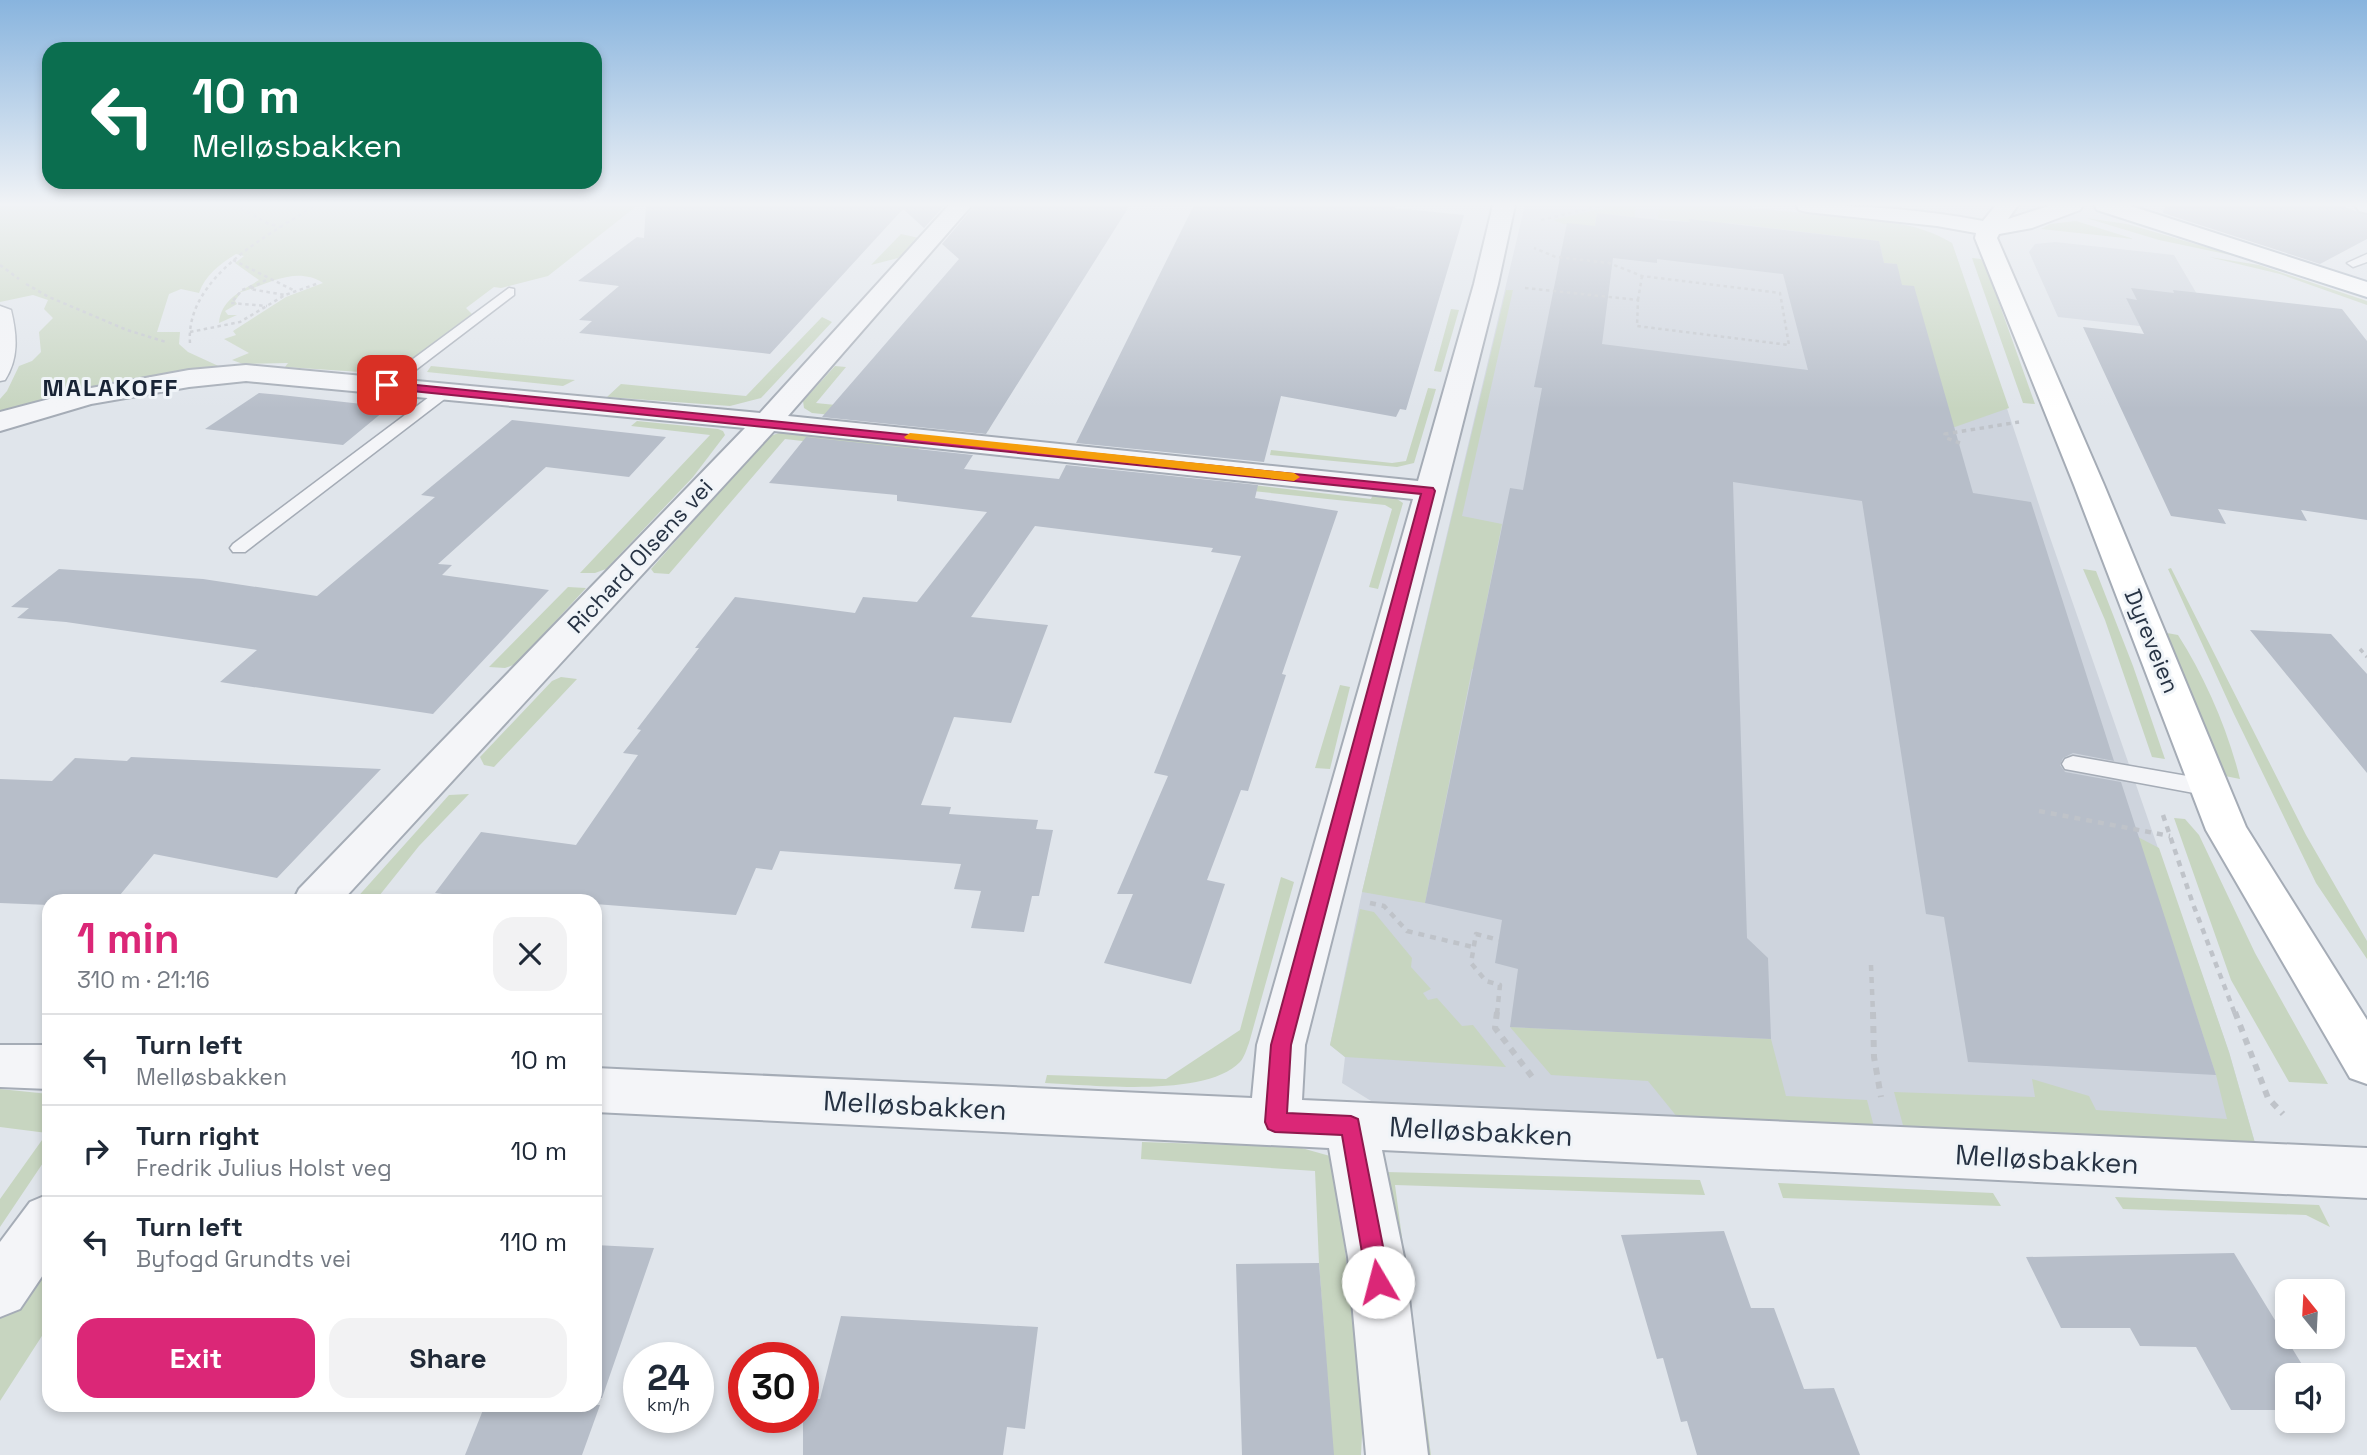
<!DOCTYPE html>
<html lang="en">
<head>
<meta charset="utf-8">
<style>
	:root { --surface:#fff; --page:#f2f2f3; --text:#1f2937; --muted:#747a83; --line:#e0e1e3; --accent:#db2777 }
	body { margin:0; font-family:"Space Grotesk",sans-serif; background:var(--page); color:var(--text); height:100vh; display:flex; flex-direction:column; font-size:26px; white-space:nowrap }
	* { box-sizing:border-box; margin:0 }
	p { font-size:23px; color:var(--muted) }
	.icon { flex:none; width:38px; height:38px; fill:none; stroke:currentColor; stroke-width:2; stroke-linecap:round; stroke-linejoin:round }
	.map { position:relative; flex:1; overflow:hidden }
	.side { position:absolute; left:42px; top:894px; width:560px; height:518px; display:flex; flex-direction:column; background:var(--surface); border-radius:21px; box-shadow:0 4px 10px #0003 }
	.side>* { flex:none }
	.banner { position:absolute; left:42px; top:42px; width:560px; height:147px; border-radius:21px; box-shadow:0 4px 10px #0003; background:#0b6e4f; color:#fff; overflow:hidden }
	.needle { width:46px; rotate:342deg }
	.buttons { position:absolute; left:2275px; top:1279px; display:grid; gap:14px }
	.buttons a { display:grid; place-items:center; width:70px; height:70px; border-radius:14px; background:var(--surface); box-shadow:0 4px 10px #0003; font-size:35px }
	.speed { position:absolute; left:623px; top:1342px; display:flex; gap:14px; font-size:35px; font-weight:700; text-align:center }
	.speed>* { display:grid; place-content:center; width:91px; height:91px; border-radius:50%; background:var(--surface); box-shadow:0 4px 10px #0003; line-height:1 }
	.speed small { font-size:18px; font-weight:400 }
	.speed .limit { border:10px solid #d22; background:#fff; color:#111 }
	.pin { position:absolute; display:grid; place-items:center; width:60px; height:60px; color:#fff; margin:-30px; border-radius:14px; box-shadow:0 4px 10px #0006 }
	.me { position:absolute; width:77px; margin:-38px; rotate:352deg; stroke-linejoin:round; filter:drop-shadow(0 0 5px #0008) }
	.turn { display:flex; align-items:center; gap:24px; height:147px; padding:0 35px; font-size:32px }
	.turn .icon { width:91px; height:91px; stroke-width:2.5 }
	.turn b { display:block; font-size:49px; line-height:60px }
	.round { display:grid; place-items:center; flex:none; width:74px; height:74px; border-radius:21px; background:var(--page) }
	.headline { display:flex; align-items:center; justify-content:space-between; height:119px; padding:0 35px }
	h1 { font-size:42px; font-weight:700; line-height:52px; color:var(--accent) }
	.action { display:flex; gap:14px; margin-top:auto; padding:14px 35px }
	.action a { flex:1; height:80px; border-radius:21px; background:var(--accent); color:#fff; font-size:28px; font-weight:700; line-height:80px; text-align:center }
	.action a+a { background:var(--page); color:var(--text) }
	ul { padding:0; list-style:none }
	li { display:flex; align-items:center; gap:21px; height:91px; padding:0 35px; border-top:2px solid var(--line) }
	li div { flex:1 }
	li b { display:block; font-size:26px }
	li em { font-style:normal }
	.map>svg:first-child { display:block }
	.built { fill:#ced4dd }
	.green { fill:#c7d5c0 }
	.building { fill:#b7bec9; fill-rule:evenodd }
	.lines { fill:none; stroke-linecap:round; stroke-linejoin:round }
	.lane-casing { stroke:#a5acb6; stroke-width:3 }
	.street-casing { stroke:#a5acb6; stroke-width:4 }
	.secondary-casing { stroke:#a5acb6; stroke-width:4 }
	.primary-casing { stroke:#9eaab8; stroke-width:4 }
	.path-far3 { stroke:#bfc3c9; stroke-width:2.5; stroke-dasharray:3.5 3.5; stroke-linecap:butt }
	.path-far2 { stroke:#bfc3c9; stroke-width:3.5; stroke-dasharray:4.5 4.5; stroke-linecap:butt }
	.path-far1 { stroke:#bfc3c9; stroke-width:4.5; stroke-dasharray:6 6; stroke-linecap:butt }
	.path { stroke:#bfc3c9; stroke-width:6; stroke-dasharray:7 7; stroke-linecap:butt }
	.lane { fill:#f4f5f8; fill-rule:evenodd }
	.street { fill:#f4f5f8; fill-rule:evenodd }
	.secondary { fill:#fff; fill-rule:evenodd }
	.primary { fill:#fff; fill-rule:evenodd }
	.route { fill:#db2777; stroke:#8e194d; stroke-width:2 }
	.slow { fill:#f59e0b }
	.labels { text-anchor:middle; stroke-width:6; stroke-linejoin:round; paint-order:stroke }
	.street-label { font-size:23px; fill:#273344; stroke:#f0f4f8 }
	.far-district-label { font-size:24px; font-weight:bold; letter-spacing:2px; fill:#192435; stroke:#f0f4f8 }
	.near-street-label { font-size:28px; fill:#273344; stroke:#f0f4f8 }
</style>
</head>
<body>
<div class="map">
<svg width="2367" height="1455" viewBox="0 0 2367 1455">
	<rect width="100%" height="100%" fill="#e0e5eb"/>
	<!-- built -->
	<path class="built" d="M1525 205H1730L1893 223 1915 227 1952 243 2046 526 2229 1052 2255 1143 1376 1104 1342 1083 1345 1057 1330 1045 1362 892Z
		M2055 242 2174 255 2221 335 2058 317 2029 252 2035 244Z"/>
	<!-- green -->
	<path class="green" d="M0 205H638L548 276 501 288 494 287 466 308 472 314 391 374 285 367 288 363 243 364 232 360 249 353 224 339 236 335 233 331 286 297 323 283C295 265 265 286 241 292L235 301 237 304 225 311 228 315H237L219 323C221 299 242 291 259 280L235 263 244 256 236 254C220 264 205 275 199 293L181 289 169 294 157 332H180L179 344 188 352 225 369 0 417V399L7 391 19 366 32 361 41 352 39 332 53 318 44 309 48 300 33 295 0 302Z
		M1616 205H1636L1635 217 1597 213 1595 226 1564 224 1553 220Z
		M1661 205C1719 205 1774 210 1833 216 1873 221 1917 221 1952 243L2009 408 1952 428 1914 287 1889 283 1897 264 1884 263 1879 241 1730 223 1711 224 1710 221 1690 219V222L1658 218Z
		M2086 218 2127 224 2240 257 2159 240Z
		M2076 221 2134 239 2041 229 2050 224Z
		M901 234 919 238 898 258 871 265Z
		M2209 257 2259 265 2367 301V305L2280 274Z
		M1972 258 1981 259 1988 272 2035 404 2023 403Z
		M1506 290H1513L1462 516 1502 524 1476 654 1483 670 1472 669 1425 903 1362 892Z
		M1451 309 1459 310 1441 372 1434 371Z
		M822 317 832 322 761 398 730 406 607 397 621 384 746 396Z
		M431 366 575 380 563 386 427 372Z
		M835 366 846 367 816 403 993 421 988 431 812 413 804 408 803 401Z
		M1428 388 1436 389 1414 463 1397 467 1270 455 1271 450 1392 463 1406 461Z
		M637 421 718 429 723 431 725 435 693 477 606 569 595 573H580L710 435 631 426Z
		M788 430 921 445 915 454 785 439 669 574 654 573 651 569 757 449 770 436Z
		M1218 481 1371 499 1373 494 1394 497 1403 503 1378 589 1369 587 1392 509 1385 505 1214 487Z
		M2171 568 2306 835 2367 941V959L2316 883 2233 712 2168 569Z
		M2083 569 2096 571 2133 666 2165 759 2152 757 2105 620Z
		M568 587 586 588 516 664 505 668 489 667Z
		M2167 633 2178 635C2205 677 2228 730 2240 779L2225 776 2190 697Z
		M561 677 577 679 494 767 484 765 480 757 552 681Z
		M1340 685 1350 687 1330 769 1315 768Z
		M469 794 419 846 375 901H354L449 795Z
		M2174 818 2185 819 2199 835 2255 953 2328 1084 2289 1082 2231 980Z
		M2138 837 2159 848 2229 1052 2255 1143 1904 1129 1894 1092 2035 1097 2032 1079 2089 1096 2096 1110 2227 1119 2216 1075Z
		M1281 877 1294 882 1249 1043C1247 1048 1244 1058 1240 1062 1206 1098 1092 1085 1045 1083L1047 1075 1166 1079 1240 1030Z
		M1360 909 1374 912 1412 958 1411 967 1431 989 1423 993 1428 1000 1437 998 1462 1026 1473 1025 1506 1067 1345 1057 1330 1045Z
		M1510 1027 1771 1039 1786 1096 1867 1100 1874 1127 1678 1118 1648 1081 1551 1075Z
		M0 1089 49 1094V1154L0 1227V1199L47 1133 0 1127Z
		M1142 1142 1298 1147 1330 1156 1337 1175 1363 1416 1361 1455H1333L1319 1263 1315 1171 1141 1159Z
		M1386 1172 1700 1180 1705 1195 1395 1185 1431 1455H1423Z
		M1778 1183 1993 1193 2001 1206 1783 1198Z
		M2115 1197 2319 1205 2330 1227 2306 1215 2123 1209Z
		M49 1248V1325L0 1401V1319Z"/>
	<!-- building -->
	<path class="building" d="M646 205H945L924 228 903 209 770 354 579 333 592 321 579 320 619 286 578 281 637 237 644 238Z
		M975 205H1130L986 434 822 417 959 259 942 244Z
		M1194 205H1396L1395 208 1464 215 1406 410 1400 409 1396 417 1281 396 1264 462 1076 443Z
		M2165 205H2339L2367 215V239L2320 264 2163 213Z
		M1597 213 1658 220 1690 222 1689 219 1879 241 1884 263 1897 264 1902 285 1914 286 1973 493 2031 502 2114 761 2073 753 2063 758 2060 765 2065 772 2121 782 2216 1075 1968 1062 1944 917 1926 914 1862 501 1733 482 1747 938 1768 958 1771 1039 1510 1027 1518 969 1495 963 1502 920 1425 903 1510 488 1523 490 1542 388 1534 387 1567 223 1595 226ZM1613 258 1657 263V259L1783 274 1808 370 1602 344Z
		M2131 288 2174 293 2173 290 2342 309 2367 341V520L2301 510 2307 521 2218 509 2226 524 2171 516 2083 327 2144 334 2126 298 2137 300Z
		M259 393 281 395 389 407 343 445 205 429Z
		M512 420 666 437 629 477 546 467 438 564 452 565 442 575 549 590 433 714 220 682 257 650 66 622 17 618 29 608 11 607 59 569 203 579 317 596 435 497 421 495Z
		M806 437 973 455 964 469 1059 479 1066 465 1258 485 1255 498 1338 511 1282 674 1286 675 1248 791 1241 790 1207 880 1225 884 1191 984 1104 963 1133 894H1117L1168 776 1154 773 1241 556 1211 552 1213 548 1035 526 971 617 1048 625 1011 723 954 717 921 805 951 807 949 814 1038 820 1036 829 1053 830 1039 896H1032L1024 932 971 928 981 891 954 889 961 864 780 851 772 870 756 868 736 915 595 904V901H494L435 893 481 832 576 845 638 755 623 753 641 730 637 729 699 648H695L735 597 855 613 863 597 917 602 987 512 897 501V495L769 483Z
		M2250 630 2331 634 2367 674V773Z
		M131 757 381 769 277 878 154 854 115 901H49V905L0 903V779L52 781 75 758 127 761Z
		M1724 1231 1751 1308H1774L1804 1389 1834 1388 1860 1455H1697L1687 1421 1681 1422 1663 1358 1657 1359 1621 1235Z
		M595 1245 654 1248 602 1398 595 1397Z
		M2234 1253 2309 1376H2287V1410H2231L2196 1347 2140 1346 2130 1328H2061L2026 1257Z
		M1319 1263 1334 1455H1242L1236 1264Z
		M841 1316 1038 1327 1025 1429 1007 1427 1003 1455H803V1399H820Z
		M485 1405H600L582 1455H465Z"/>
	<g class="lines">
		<!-- lane casing -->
		<g class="lane-casing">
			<path id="lane" d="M2367 254V262L2353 267 2347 263Z
				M509 288 514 289V295L392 388H382L379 385 382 382Z
				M0 306 11 310C17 335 19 358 5 380L0 381Z
				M446 386 451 388 454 391 451 394 245 552H233L230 548 233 544 441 388Z
				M2073 756 2210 780 2218 782 2221 788 2218 794 2210 796 2065 769 2062 764 2065 759Z"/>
		</g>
		<!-- street casing -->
		<g class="street-casing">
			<path id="street" d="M949 205H972L788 416 1418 481 1474 284 1493 205H1515L1498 284 1305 1045 1302 1100 2367 1148V1198L1382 1150 1404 1257 1428 1455H1366L1348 1257 1329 1148 595 1112V1068L1252 1098 1257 1045 1413 499 774 431 342 901H293L299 889 745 428 246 381 189 387 91 404 0 431V412L91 388 189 370 246 365 760 413Z
				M2355 205H2367V213L2359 211Z
				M0 1045H49V1089L0 1087Z
				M49 1194V1266L20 1309 0 1317V1242L30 1202Z"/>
		</g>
		<!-- secondary casing -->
		<g class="secondary-casing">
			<path id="secondary" d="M1796 205C1860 205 1921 209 1983 221L1996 205H2018L2008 219 2051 205H2083L2080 210 2032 228 1999 234 1997 238 2104 485 2246 827 2367 1020V1084L2350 1078 2206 830 2074 485 1975 238 1976 233 1937 226 1807 212 1799 210Z"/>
		</g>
		<!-- primary casing -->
		<g class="primary-casing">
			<path id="primary" d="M2094 205H2128L2367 282V297L2097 210Z"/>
		</g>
		<!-- path-far3 -->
		<path class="path-far3" d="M235 205 267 223 280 227
			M1541 220 1605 205
			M233 260 295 291
			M0 265 19 279
			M266 280 250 289 285 295
			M26 284 49 297 127 330 166 342
			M252 286 242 290 231 303 267 306
			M1525 288 1638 300 1637 326 1789 345 1780 293 1642 276 1609 263 1556 257 1534 248
			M1638 300 1642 276
			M190 332 240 322 285 295 319 283
			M190 343C185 277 269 234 317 205"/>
		<!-- path-far2 -->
		<path class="path-far2" d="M1960 443 1946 438 1945 434 2019 422
			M2360 649 2367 657"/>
		<!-- path-far1 -->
		<path class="path-far1" d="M2039 811 2170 836
			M2163 815 2193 904 2235 1014
			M1370 903 1384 906 1407 931 1473 947
			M1871 965 1873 1014
			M1497 1014 1500 985 1486 981 1471 963 1476 934 1499 940"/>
		<!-- path -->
		<path class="path" d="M1497 1012 1495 1028 1536 1082
			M1873 1012 1874 1057 1881 1097
			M2235 1012 2268 1098 2283 1114"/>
		<!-- lane -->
		<use href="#lane" class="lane"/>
		<!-- street -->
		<use href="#street" class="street"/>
		<!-- secondary -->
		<use href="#secondary" class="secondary"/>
		<!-- primary -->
		<use href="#primary" class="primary"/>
	</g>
	<!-- sky -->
	<linearGradient id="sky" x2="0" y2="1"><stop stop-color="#88b4de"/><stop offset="0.5" stop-color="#f1f3f6"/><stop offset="1" stop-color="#f1f3f6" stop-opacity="0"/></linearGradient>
	<rect width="2367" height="409" fill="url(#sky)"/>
	<!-- route -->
	<path class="route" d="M387 382 1433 488 1435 491 1291 1045 1287 1113 1351 1116 1358 1119 1390 1282 1387 1290 1378 1293 1370 1290 1367 1282 1342 1135 1275 1132 1268 1129 1265 1122 1271 1045 1421 494 383 388 382 385Z"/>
	<!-- slow -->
	<path class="slow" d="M910 433 1294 473 1300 477 1294 481 906 439 904 437Z"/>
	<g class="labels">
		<!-- street labels -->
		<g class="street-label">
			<text transform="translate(640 556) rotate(-47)" y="8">Richard Olsens vei</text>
			<text transform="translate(2152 641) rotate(68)" y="8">Dyreveien</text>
		</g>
		<!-- far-district labels -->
		<g class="far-district-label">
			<text x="111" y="396">MALAKOFF</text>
		</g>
		<!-- near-street labels -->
		<g class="near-street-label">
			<text transform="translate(915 1105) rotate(3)" y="10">Melløsbakken</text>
			<text transform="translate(1481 1131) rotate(3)" y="10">Melløsbakken</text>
			<text transform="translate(2047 1159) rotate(3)" y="10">Melløsbakken</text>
		</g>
	</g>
</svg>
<div class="buttons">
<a><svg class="needle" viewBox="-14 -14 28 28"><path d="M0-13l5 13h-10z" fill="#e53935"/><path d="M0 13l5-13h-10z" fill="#747a83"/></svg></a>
<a><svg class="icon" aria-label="sound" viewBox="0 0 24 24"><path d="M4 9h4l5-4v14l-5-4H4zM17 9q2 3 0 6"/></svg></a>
</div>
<div class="speed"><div>24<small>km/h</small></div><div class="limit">30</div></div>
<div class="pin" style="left:387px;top:385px;background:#d93025"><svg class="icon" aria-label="arrive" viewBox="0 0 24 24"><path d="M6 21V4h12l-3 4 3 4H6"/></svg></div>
<svg class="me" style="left:1378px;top:1282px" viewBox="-20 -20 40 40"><circle r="19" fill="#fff"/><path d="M0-13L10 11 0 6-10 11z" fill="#db2777"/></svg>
<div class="banner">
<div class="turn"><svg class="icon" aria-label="left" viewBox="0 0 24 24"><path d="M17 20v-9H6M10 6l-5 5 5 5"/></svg><div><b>10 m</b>Melløsbakken</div></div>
</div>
<section class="side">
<div class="headline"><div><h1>1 min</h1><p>310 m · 21:16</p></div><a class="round"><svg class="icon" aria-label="close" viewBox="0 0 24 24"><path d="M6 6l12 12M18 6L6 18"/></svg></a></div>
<ul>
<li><svg class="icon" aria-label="left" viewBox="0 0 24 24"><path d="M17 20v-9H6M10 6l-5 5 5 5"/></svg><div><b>Turn left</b><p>Melløsbakken</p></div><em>10 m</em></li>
<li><svg class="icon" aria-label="right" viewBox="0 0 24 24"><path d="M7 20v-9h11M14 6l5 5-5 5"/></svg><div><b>Turn right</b><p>Fredrik Julius Holst veg</p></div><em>10 m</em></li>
<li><svg class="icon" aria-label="left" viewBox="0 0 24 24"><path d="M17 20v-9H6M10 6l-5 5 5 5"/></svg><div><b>Turn left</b><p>Byfogd Grundts vei</p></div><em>110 m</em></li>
</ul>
<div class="action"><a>Exit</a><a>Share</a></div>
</section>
</div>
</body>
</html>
